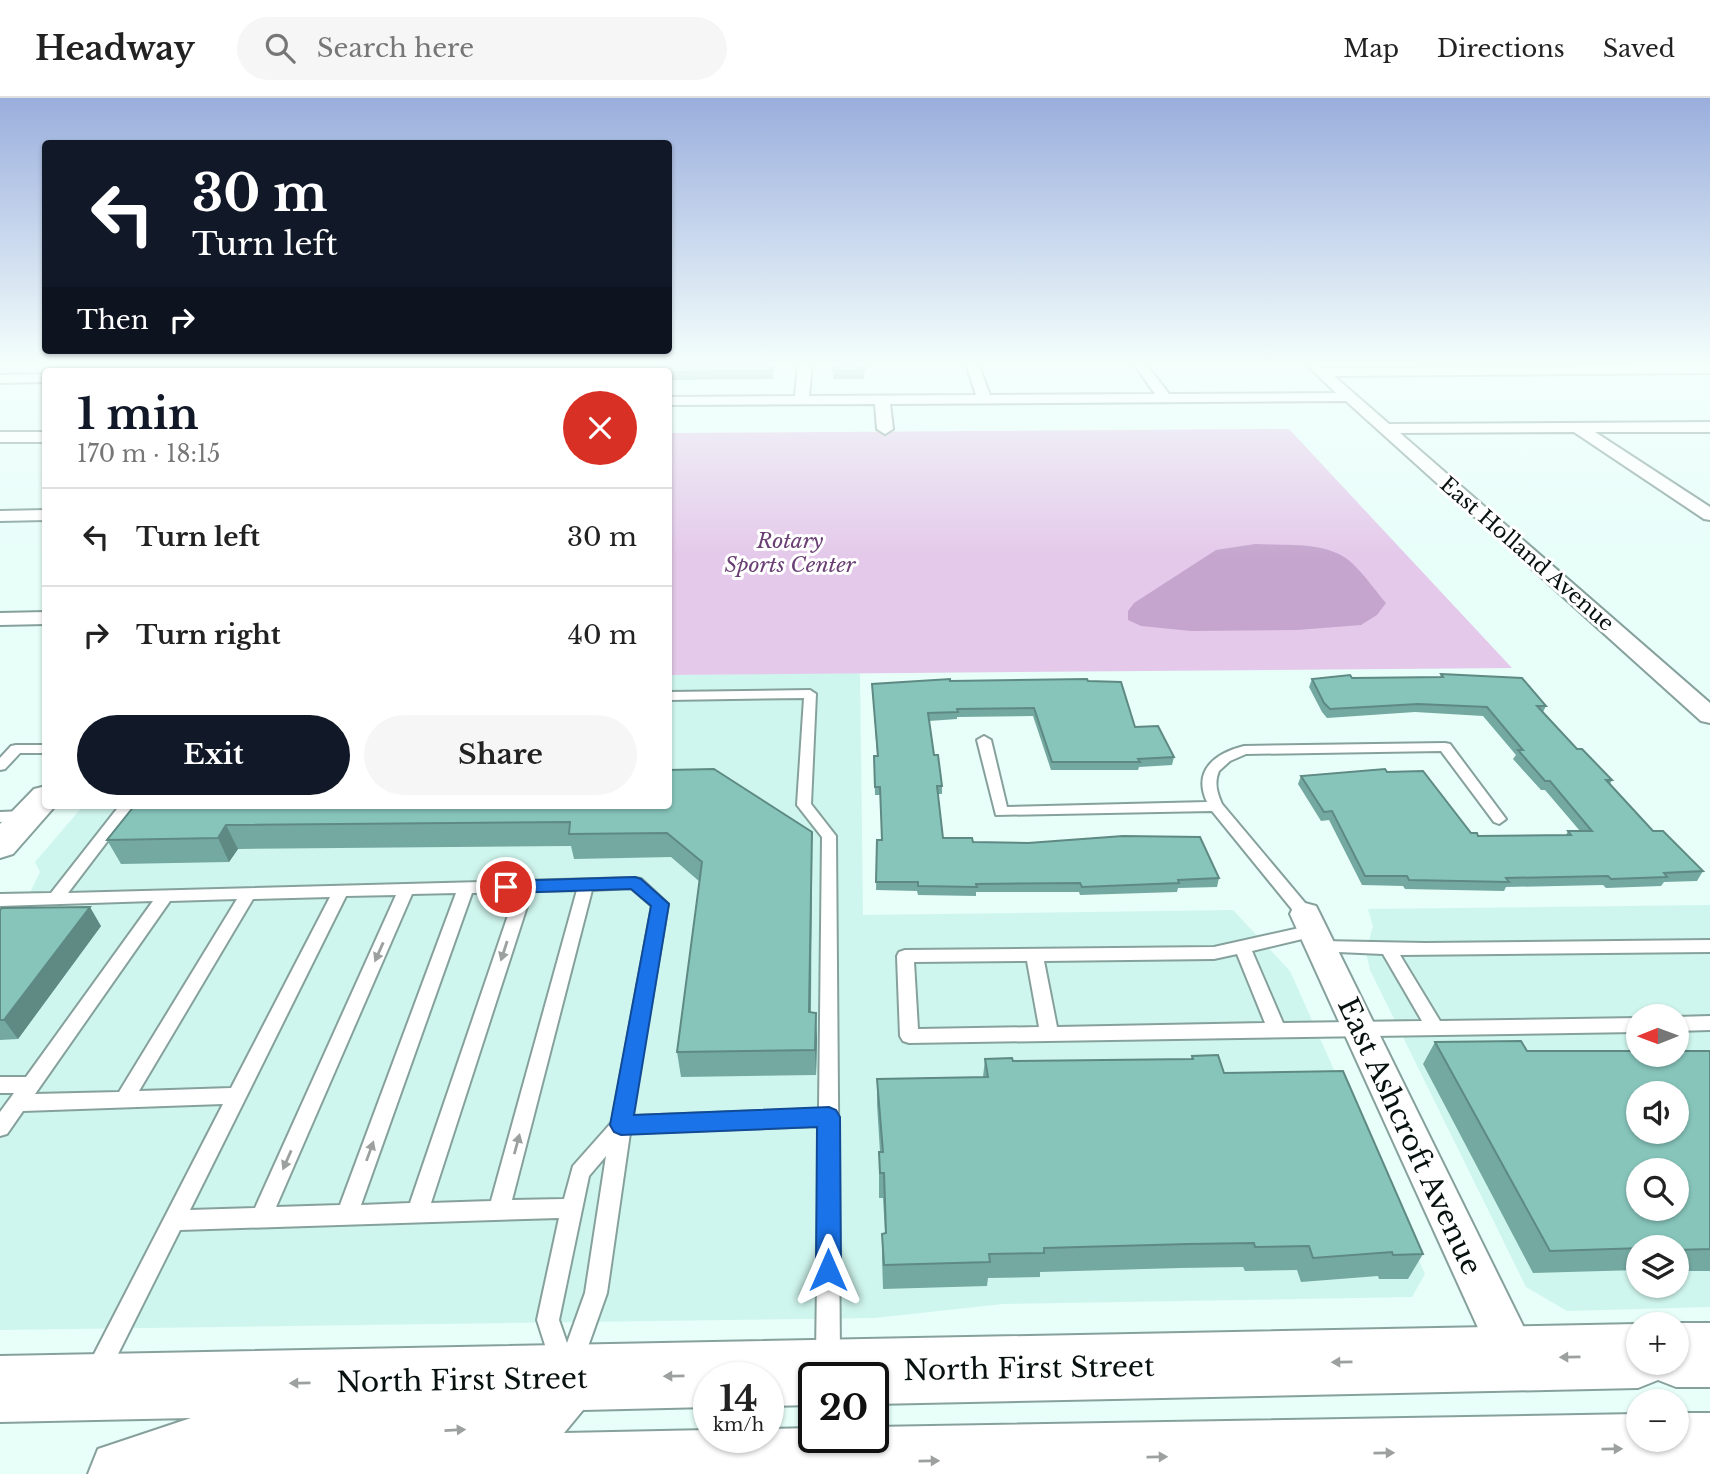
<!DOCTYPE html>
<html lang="en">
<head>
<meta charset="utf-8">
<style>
	:root { --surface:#fff; --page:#f6f6f6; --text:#222; --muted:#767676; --line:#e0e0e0; --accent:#111827 }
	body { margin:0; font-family:"Libre Baskerville",serif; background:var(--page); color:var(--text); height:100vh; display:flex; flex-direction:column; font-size:26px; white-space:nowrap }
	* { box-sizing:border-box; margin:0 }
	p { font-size:23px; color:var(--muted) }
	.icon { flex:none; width:38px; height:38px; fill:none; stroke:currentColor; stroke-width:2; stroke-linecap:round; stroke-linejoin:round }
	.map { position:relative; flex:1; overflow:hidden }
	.details { position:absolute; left:42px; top:270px; width:630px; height:441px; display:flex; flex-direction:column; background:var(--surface); border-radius:7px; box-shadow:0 2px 5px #0004 }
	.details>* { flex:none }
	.top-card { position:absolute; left:42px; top:42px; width:630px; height:214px; border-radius:7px; box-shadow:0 2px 5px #0004; background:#111827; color:#fff; overflow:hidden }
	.needle { width:46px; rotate:269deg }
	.controls { position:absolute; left:1626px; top:906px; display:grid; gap:14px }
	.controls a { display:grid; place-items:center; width:63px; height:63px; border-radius:50%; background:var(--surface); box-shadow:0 2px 5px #0004; font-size:35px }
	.speed { position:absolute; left:693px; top:1264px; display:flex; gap:14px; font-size:35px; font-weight:700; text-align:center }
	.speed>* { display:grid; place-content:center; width:91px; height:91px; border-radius:50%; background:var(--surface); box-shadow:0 2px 5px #0004; line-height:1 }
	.speed small { font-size:18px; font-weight:400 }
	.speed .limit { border:4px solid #111; border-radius:10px; background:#fff; color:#111 }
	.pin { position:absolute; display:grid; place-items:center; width:60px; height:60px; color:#fff; margin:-30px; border:4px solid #fff; border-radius:50%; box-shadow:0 2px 7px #0007 }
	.me { position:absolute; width:77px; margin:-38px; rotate:0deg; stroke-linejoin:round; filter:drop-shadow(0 0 5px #0008) }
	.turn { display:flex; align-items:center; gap:24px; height:147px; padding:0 35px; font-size:32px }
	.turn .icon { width:91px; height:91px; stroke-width:2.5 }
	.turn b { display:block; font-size:49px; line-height:60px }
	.then { display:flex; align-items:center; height:66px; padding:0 35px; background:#0003; gap:14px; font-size:26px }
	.round { display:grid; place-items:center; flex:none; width:74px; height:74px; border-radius:37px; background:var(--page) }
	.headline { display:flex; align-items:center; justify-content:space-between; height:119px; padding:0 35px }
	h1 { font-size:42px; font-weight:700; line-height:52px; color:var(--accent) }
	.action { display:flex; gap:14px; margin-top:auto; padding:14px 35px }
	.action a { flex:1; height:80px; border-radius:42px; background:var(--accent); color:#fff; font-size:28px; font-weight:700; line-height:80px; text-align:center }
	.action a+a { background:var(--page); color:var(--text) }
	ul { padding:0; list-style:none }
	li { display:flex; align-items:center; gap:21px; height:98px; padding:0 35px; border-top:2px solid var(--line) }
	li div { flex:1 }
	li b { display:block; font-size:26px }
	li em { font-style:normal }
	header { display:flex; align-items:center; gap:42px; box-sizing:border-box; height:98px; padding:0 35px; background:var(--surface); border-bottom:2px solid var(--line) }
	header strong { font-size:33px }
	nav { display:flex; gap:38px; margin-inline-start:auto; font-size:24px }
	.search { width:490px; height:63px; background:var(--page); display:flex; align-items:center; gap:18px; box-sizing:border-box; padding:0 24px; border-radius:38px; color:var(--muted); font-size:26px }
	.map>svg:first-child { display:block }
	.built { fill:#cff6ee; fill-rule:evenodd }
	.green { fill:#e4c9ea }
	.water { fill:#c5a5cd }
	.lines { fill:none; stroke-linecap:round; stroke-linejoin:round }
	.service-casing { stroke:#86a19c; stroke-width:4 }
	.minor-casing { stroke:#86a19c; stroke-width:4 }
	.tertiary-casing { stroke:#86a19c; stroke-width:4 }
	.secondary-casing { stroke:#86a19c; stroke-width:4 }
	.service { fill:#fff; fill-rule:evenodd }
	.minor { fill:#fff; fill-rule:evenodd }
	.tertiary { fill:#fff; fill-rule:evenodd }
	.secondary { fill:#fff; fill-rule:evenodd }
	.wall { fill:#74a9a1 }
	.shaded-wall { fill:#5e8a83 }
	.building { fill:#87c5bb; stroke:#5e8a83; stroke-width:2; fill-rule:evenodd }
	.oneway { fill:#9ca09f }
	.route { fill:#1a73e8; stroke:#114b97; stroke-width:2 }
	.labels { text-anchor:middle; stroke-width:6; stroke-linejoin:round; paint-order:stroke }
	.far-park-label { font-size:21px; font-style:italic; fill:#6a4074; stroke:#fff }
	.far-street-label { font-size:21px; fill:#071110; stroke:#fff }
	.near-street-label { font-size:28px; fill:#071110; stroke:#fff }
</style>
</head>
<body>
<header>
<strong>Headway</strong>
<div class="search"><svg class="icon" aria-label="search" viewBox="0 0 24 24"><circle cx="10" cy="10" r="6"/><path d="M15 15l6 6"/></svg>Search here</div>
<nav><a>Map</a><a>Directions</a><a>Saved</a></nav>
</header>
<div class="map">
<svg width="1710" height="1376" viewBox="0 0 1710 1376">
	<rect width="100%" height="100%" fill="#e7fef9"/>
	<!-- built -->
	<path class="built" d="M860 575 863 817 1233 812 1290 873 1425 1176 1412 1199 1003 1206 874 1220 0 1232V823L21 813 40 774 35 764 84 707H668L669 577Z
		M1710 807V1209L1567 1213 1526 1189 1370 872 1366 854 1373 828 1368 811ZM1638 919H1676V957H1638ZM1638 996H1676V1034H1638ZM1638 1073H1676V1111H1638ZM1638 1150H1676V1188H1638Z"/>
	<!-- green -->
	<path class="green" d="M1289 331 1512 570 669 577 668 335Z"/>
	<!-- water -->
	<path class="water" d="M1255 446C1287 448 1330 442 1354 467 1366 479 1375 492 1386 505L1377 517 1361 527 1297 532 1191 533 1141 528 1128 522V513L1134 505 1216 452Z"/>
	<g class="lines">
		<!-- service casing -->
		<g class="service-casing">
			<path id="service" d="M810 592 816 596 811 706 836 738 840 1259 836 1267 828 1271 820 1267 816 1259 819 1028 630 1035 607 1195 574 1288 566 1292 558 1288 537 1222 559 1120 180 1132 106 1280 98 1284 90 1280 86 1272 90 1264 223 1006 23 1013 7 1036 0 1038V1014L14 995H0V979H26L153 803 0 808V796L51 795 120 707H135L68 795 635 780 641 781 668 806 632 1018 819 1011 822 739 797 707 804 600 668 602V594ZM631 790 652 808 612 1024 573 1068 564 1101 512 1102 592 792ZM577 792 491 1103 431 1105 532 793ZM516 794 410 1105 361 1107 472 795ZM456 795 340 1107 276 1109 412 796ZM396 797 255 1110 190 1112 346 798ZM330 799 231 990 139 993 253 801ZM237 801 119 994 35 996 170 803ZM606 1058 585 1195 567 1245 559 1222 589 1078Z
				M984 638 991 642 1007 709 1207 704C1192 672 1216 655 1244 648L1445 645 1450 646 1506 721 1499 726 1494 724 1441 653 1246 656 1230 663 1219 673C1214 685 1217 695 1222 706L1311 812 1313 816 1311 820H1299L1212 713 996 717 977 642Z
				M16 647H46V655H20L5 671 0 672V660L11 648Z
				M25 713 32 718 30 721 0 724V714Z
				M1313 827 1319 829 1321 833 1319 837 1252 853 1283 925 1422 923 1383 856 1315 853 1313 849 1315 845 1321 843 1425 845 1710 842V854L1400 857 1440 923 1638 920V934L909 945 903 943 900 938 897 858 899 854 905 852 1214 849ZM1237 856 1265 925 1057 929 1044 863 1214 861ZM1027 863 1039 929 918 931 914 864Z
				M1710 918V932L1676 933V919Z"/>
		</g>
		<!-- minor casing -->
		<g class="minor-casing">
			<path id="minor" d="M463 266H477L471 273H456Z
				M631 266H644L641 273H627Z
				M798 266H812L809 298 976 297 966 266H978L990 297 1155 296 1134 266H1146L1169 296 1336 295 1306 266H1319L1324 270 1710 267V275L1334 278 1389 326 1710 324V334H1595L1710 409V422L1704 421 1574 334 1400 335 1710 605V625L1701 623 1346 303 890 306 893 331 885 336 877 331 875 306 668 307V299L795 298Z
				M46 276V284L0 285V277Z
				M0 334H46V344H0Z
				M46 412V422L0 423V413Z
				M46 514V526L0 527V515Z
				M1305 805 1316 808 1320 816 1531 1244 1537 1260 1531 1276 1515 1282 1499 1276 1290 816 1294 808Z"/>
		</g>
		<!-- tertiary casing -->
		<g class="tertiary-casing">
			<path id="tertiary" d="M427 266H444L439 273H421Z
				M46 688V707H56L13 756 0 760V726L34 691Z"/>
		</g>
		<!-- secondary casing -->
		<g class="secondary-casing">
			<path id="secondary" d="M1676 1225H1710V1289H1676L1658 1282 1638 1290 873 1306V1279H814V1307L768 1308V1279H709V1309L583 1312 564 1335 709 1332V1339H768V1331L814 1330V1339H873V1329L1638 1316V1342H1676V1315H1710V1376H88L98 1351 191 1320 0 1324V1258L1638 1226 1640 1227H1638V1265H1676V1227H1671Z"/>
		</g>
		<!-- service -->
		<use href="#service" class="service"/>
		<!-- minor -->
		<use href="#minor" class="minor"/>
		<!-- tertiary -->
		<use href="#tertiary" class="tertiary"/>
		<!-- secondary -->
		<use href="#secondary" class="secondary"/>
	</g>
	<!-- wall -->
	<path class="wall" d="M662 266H775L773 281 668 282V273Z
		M833 266H870V269H864V281H833Z
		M1441 576 1546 608 1543 614 1577 651 1612 682 1610 686 1653 733 1703 773 1697 783 1664 784 1661 788 1606 790 1603 787 1506 789 1504 793 1405 791 1403 788 1362 787 1329 722 1321 723 1298 686 1301 678 1387 674 1471 735 1478 738 1566 737 1568 733H1580L1545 692H1541L1513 661 1516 657 1483 618 1415 614 1327 620 1322 614 1309 589 1312 581 1440 579Z
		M950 583H1088L1135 629 1174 659 1172 667 1139 669 1138 672H1051L1033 618 957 619V621L929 623 934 657 942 688V696H938L943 740 1219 780 1217 789 1178 790 1177 794 1080 797 1079 794H976V798L918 797 917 793 876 792 877 742H882L880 697H875L874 658H877L872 586Z
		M135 707H668L812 734V759L811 914 817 940 816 977 681 979 677 954 700 784 671 759 574 761 571 748 238 751 229 764 121 766 107 742Z
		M0 812 101 828 18 941 0 942Z
		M1435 944 1527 953H1710V1173H1676V1150H1638V1172L1533 1175 1423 966Z
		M1192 958 1224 975 1423 1156 1408 1181H1379L1378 1178 1301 1184 1297 1172 1245 1173 1243 1169 1180 1170 1040 1174V1179L988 1180 987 1188 883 1191 882 1160V1136L885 1135 883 1100H879V1054H880L877 1006V981L983 979 985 961 1013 963 1191 961Z"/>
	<!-- shaded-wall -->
	<path class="shaded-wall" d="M226 727 238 751 229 764 218 740Z
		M812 734V759L810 939 809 914Z
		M90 809 101 828 18 941 4 922Z
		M816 915 817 940 816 977 815 952Z"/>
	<!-- building -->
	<path class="building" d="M662 266H773L772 273 668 274V273H659Z
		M833 266H864V273H833Z
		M1441 576 1522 580 1546 608H1537L1577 651H1582L1612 682H1606L1653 733H1663L1703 773 1664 775 1667 779 1611 781 1608 778 1506 780 1509 784 1409 782 1407 778H1365L1332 713 1324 714 1301 678 1385 671 1387 674 1423 673 1471 735H1477L1478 738 1571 737 1568 733H1592L1550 683H1545L1518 652H1523L1487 609 1418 606 1330 611 1324 605 1312 581 1350 577 1352 580 1443 579Z
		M950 581V583L1087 581 1088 583 1121 584 1135 629 1158 628 1174 659 1138 661 1140 664H1052L1034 610 957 611 958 614 928 615 934 657H938L942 688H937L943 740H972L973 744 1028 745 1123 738 1200 739 1219 780 1178 782 1179 785 1082 789 1080 785 976 786 977 789 918 788V784H876L877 742H882L880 689H875L874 658H878L872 586Z
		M714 671 812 734 809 914 816 915 815 952 677 954 702 764 667 735 569 736 570 724 226 727 218 740 107 742 135 707H668V672Z
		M90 809 4 922H0V812L2 810Z
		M1521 943 1527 953H1638V957H1676V953H1710V1151L1676 1152V1150L1674 1149 1550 1153 1435 944ZM1638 996H1676V1034H1638ZM1638 1073H1676V1111H1638Z
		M1218 957 1224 975 1343 973 1423 1156 1393 1157 1392 1154 1313 1160 1309 1148 1255 1149 1254 1145 1189 1146 1044 1150V1155L989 1156 990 1164 884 1167 882 1136 886 1135 884 1075H880L879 1054H883L877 981 988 979 985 961 1012 960 1013 963 1193 961 1192 958Z"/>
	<!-- one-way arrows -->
	<defs><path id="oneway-solid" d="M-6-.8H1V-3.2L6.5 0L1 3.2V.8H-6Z" transform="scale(1.75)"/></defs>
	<g class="oneway">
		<use href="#oneway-solid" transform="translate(504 853) rotate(108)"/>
		<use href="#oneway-solid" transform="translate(379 854) rotate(114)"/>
		<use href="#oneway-solid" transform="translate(517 1046) rotate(-75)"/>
		<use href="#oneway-solid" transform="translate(370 1053) rotate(-70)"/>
		<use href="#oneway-solid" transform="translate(287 1062) rotate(114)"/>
		<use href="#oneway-solid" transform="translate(1570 1259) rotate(179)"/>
		<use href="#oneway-solid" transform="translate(1342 1264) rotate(179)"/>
		<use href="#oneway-solid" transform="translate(674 1278) rotate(179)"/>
		<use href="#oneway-solid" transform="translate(300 1285) rotate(179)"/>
		<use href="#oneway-solid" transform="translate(455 1332) rotate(-3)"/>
		<use href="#oneway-solid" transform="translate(1612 1351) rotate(-1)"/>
		<use href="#oneway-solid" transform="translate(1384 1355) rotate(-1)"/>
		<use href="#oneway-solid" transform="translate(1157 1359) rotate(-1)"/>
		<use href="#oneway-solid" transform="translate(929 1363) rotate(-1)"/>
	</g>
	<!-- sky -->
	<linearGradient id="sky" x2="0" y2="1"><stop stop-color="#9aaedd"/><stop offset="0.58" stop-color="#f4fffc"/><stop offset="1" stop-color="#f4fffc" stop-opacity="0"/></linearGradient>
	<rect width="1710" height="458" fill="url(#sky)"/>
	<!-- route -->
	<path class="route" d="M635 779 641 781 669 806 634 1017 829 1009 836 1012 840 1019 841 1172 837 1181 828 1184 820 1181 816 1172 817 1029 621 1037 614 1034 610 1027 651 808 631 791 506 795 497 789 506 783Z"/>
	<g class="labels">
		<!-- far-park labels -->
		<g class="far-park-label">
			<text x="790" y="450">Rotary<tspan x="790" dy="24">Sports Center</tspan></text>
		</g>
		<!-- far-street labels -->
		<g class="far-street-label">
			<text transform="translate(1527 456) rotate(41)" y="7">East Holland Avenue</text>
		</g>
		<!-- near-street labels -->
		<g class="near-street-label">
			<text transform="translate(1410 1038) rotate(65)" y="10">East Ashcroft Avenue</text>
			<text transform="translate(1029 1270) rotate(-1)" y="10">North First Street</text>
			<text transform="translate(462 1282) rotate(-1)" y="10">North First Street</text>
		</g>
	</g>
</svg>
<div class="controls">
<a><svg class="needle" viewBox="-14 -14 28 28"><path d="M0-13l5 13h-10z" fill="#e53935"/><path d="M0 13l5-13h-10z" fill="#767676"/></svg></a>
<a><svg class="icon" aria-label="sound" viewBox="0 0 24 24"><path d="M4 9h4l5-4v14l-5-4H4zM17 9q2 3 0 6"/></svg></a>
<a><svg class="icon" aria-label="search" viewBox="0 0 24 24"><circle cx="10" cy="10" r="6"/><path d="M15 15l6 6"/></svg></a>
<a><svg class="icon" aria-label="layers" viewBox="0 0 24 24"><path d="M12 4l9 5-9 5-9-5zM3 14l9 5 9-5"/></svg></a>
<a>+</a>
<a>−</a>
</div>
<div class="speed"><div>14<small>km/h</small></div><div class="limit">20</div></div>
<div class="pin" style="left:506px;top:789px;background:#d93025"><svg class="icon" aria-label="arrive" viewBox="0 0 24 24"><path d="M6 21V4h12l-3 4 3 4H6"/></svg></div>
<svg class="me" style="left:828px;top:1172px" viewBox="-20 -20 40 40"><path d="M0-17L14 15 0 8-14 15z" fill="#1a73e8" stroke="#fff" stroke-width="4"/></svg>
<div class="top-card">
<div class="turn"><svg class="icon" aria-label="left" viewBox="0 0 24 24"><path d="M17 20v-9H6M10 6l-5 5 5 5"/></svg><div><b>30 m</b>Turn left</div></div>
<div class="then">Then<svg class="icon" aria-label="right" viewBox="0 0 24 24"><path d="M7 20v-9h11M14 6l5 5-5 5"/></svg></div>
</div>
<section class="details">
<div class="headline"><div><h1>1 min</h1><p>170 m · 18:15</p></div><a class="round" style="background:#d93025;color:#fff"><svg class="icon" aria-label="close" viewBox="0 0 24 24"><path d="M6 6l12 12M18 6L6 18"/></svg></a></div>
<ul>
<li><svg class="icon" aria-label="left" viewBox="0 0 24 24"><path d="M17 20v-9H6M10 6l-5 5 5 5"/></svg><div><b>Turn left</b></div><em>30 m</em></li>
<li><svg class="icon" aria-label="right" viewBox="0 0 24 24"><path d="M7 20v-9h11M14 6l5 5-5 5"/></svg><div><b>Turn right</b></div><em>40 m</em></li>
</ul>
<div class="action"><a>Exit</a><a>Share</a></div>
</section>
</div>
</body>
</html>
